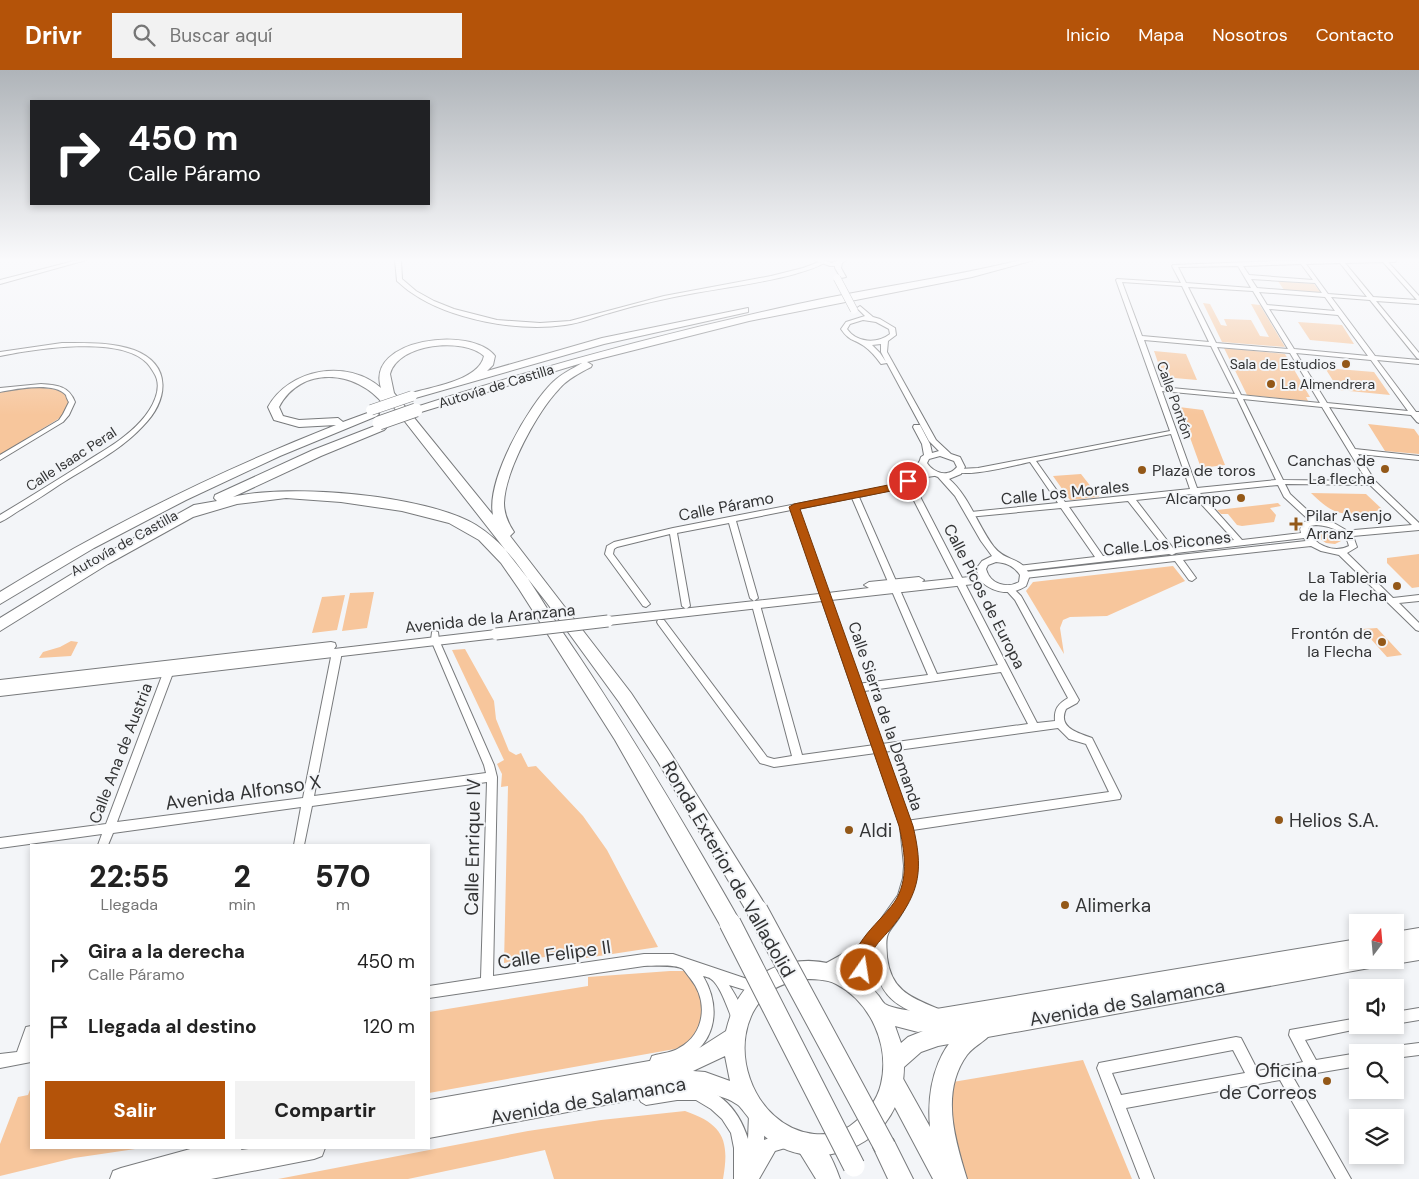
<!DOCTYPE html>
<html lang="es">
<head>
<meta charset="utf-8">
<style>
	:root { --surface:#fff; --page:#f2f2f2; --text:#222; --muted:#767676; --accent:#b45309 }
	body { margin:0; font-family:"DM Sans",sans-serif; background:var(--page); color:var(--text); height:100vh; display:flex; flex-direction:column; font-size:19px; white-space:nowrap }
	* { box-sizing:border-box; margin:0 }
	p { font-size:16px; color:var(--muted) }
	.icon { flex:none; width:28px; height:28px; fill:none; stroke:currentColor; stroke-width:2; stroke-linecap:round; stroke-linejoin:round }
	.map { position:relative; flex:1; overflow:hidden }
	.drawer { position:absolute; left:30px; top:774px; width:400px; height:305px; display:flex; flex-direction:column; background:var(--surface); border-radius:0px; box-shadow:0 2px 8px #0003 }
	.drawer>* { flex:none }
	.banner { position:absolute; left:30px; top:30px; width:400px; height:105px; border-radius:0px; box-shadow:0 2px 8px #0003; background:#202124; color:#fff; overflow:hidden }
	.needle { width:32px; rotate:16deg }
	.fabs { position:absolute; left:1349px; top:844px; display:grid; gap:10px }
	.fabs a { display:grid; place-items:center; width:55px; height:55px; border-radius:0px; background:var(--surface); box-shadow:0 2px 8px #0003; font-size:25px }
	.pin { position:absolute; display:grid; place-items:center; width:42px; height:42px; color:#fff; margin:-21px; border:2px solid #fff; border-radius:50%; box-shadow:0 1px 5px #0007 }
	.me { position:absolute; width:55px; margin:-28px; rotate:13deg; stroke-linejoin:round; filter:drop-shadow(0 0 4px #0008) }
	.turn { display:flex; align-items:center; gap:18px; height:105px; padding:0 15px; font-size:22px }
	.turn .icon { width:65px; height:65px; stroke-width:2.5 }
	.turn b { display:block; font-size:35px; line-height:42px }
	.eta { display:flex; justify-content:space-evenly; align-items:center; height:85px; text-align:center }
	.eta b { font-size:30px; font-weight:800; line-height:35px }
	.cta { display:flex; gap:10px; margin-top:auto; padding:10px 15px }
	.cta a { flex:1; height:58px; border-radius:0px; background:var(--accent); color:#fff; font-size:20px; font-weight:800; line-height:58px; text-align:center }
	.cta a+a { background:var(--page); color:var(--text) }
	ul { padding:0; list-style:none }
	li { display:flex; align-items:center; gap:15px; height:65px; padding:0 15px }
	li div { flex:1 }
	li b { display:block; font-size:19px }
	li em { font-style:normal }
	header { display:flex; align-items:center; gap:30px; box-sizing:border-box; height:70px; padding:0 25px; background:var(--accent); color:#fff }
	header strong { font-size:24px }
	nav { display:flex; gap:28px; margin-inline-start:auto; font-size:18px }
	.search { width:350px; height:45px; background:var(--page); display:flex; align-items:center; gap:12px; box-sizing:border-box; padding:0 18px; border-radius:0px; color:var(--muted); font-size:19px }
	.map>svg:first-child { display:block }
	.green { fill:#f7c69c }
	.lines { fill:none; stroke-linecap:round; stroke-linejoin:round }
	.minor-casing { stroke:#787a7c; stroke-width:2 }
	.tertiary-casing { stroke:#787a7c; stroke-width:2 }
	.trunk-casing { stroke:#787a7c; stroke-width:2 }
	.motorway-casing { stroke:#787a7c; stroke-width:2 }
	.minor { fill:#fff; fill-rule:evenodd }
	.tertiary { fill:#fff; fill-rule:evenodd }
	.trunk { fill:#fff; fill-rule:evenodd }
	.motorway { fill:#fff; fill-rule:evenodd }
	.tertiary-bridge-far1-casing { stroke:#787a7c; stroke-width:8; stroke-linecap:butt }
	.tertiary-bridge-casing { stroke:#787a7c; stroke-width:13; stroke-linecap:butt }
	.motorway-bridge-far2-casing { stroke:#787a7c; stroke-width:11; stroke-linecap:butt }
	.motorway-bridge-far1-casing { stroke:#787a7c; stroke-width:15; stroke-linecap:butt }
	.motorway-bridge-casing { stroke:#787a7c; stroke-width:23; stroke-linecap:butt }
	.tertiary-bridge-far1 { stroke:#fff; stroke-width:7 }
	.tertiary-bridge { stroke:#fff; stroke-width:11 }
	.motorway-bridge-far2 { stroke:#fff; stroke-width:10 }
	.motorway-bridge-far1 { stroke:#fff; stroke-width:13 }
	.motorway-bridge { stroke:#fff; stroke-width:21 }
	.route { fill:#b45309; stroke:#753606 }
	.poi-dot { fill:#935818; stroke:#f3f5f8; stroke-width:2 }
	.labels { text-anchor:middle; stroke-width:4; stroke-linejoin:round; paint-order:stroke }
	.far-poi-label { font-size:14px; fill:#333435; stroke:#f3f5f8; text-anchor:end }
	.far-street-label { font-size:14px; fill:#333435; stroke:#f3f5f8 }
	.poi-label { font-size:16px; fill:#333435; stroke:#f3f5f8; text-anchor:end }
	.street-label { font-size:16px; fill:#333435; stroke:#f3f5f8 }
	.near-street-label { font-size:19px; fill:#333435; stroke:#f3f5f8 }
	.near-poi-label { font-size:19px; fill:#333435; stroke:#f3f5f8; text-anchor:start }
</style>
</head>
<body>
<header>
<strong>Drivr</strong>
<div class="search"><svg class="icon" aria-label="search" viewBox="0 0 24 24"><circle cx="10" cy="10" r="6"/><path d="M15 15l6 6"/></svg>Buscar aquí</div>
<nav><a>Inicio</a><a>Mapa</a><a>Nosotros</a><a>Contacto</a></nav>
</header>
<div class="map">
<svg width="1419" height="1109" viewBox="0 0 1419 1109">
	<rect width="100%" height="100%" fill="#f3f5f8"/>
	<!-- green -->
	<path class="green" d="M1278 211 1314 214 1321 223 1284 220Z
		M1203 233 1210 234 1221 255 1227 256 1224 249 1251 250 1260 266 1269 267 1251 234 1260 235 1285 277 1222 272Z
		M1298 252 1342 255 1354 274 1310 270Z
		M1224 278 1285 284 1310 327H1306L1308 331 1247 325Z
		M1154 281 1186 284 1197 310 1163 307Z
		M1325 298 1374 302 1390 325 1339 320Z
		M37 317 59 320 68 326V335L63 346 0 385V321Z
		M1179 337 1203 340 1225 395 1201 398Z
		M1368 354 1414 359 1419 366V384L1385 381Z
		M1081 404 1099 427 1070 430 1053 406Z
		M1311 423 1366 424 1383 440C1347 444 1339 451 1311 423Z
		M1278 433 1281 436 1270 438 1276 445 1274 452 1242 456 1237 455 1228 444H1221L1217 440Z
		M1318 460 1333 461 1341 471 1335 474 1326 473 1316 466Z
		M1419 484V517L1412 518 1387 493V488Z
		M1173 496 1185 511 1107 546 1070 547 1063 550 1060 558 1064 584 1026 521 1033 512Z
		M374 522 367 558 342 561 350 523Z
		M345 525 337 560 312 563 322 527Z
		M1377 558 1402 585 1387 587 1362 559Z
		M71 571 78 572 71 586 39 588 43 582 60 577Z
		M465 579 494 631 496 649 509 681 516 685 521 683 528 697 536 696 583 746 607 780 658 877 586 888 585 881 504 893 508 716 501 717 502 704 497 694 504 690 452 580Z
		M670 901H688L702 919V956L686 977 429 1023V942L588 916V907Z
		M1083 990 1132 1109H960L947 1013Z
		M31 1017V1078H142L74 1088 0 1106V1074L18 1027 28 1025Z
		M685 1041C723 1054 730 1070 723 1109H554L545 1080 408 1109H278L528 1061 601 1050Z"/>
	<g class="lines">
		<!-- minor casing -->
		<g class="minor-casing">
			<path id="minor" d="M395 190H401L402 209 416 221 434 231 454 239 497 250 540 253 570 251 664 226 771 206 803 198 819 192 824 193C816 198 805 201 795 204 762 213 728 217 695 223 667 228 640 234 613 242 597 246 582 253 565 255 519 262 451 250 412 223 407 220 402 215 397 211Z
				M1302 190H1397L1395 192H1388L1419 226V234L1376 231 1419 283V289L1417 288 1370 230 1331 227 1375 286 1419 290V294L1377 290 1416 342H1419V353L1417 352 1411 345 1329 337 1355 379 1419 386V390L1358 384 1375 411 1419 453V460L1353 466 1357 477 1347 483 1393 528 1419 525V531L1399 533 1419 553V561L1416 560 1339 485 1321 481 1311 476 1183 490 1196 508 1192 511 1189 510 1175 491 1025 508 1022 507 1021 505 1025 502 1306 471 1304 468 1176 483 1172 485 1169 484 1021 501 1017 498 1018 496 1095 487 1061 438 968 447 967 445 971 442 1058 433 1030 392C1015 395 965 408 955 401L959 399 978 398 1170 361 1116 210 1117 209 1181 213 1172 196 1173 195ZM1383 192 1417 230 1373 227 1345 193ZM1340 193 1367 227 1328 224 1306 194ZM1301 194 1313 210 1249 205 1243 196ZM1238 196 1251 218 1186 213 1178 197ZM1251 209 1315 213 1322 223 1257 218ZM1122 212 1182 216 1209 272 1142 266ZM1188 217 1253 221 1288 279 1216 273ZM1259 222 1325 227 1335 241 1267 235ZM1269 239 1338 245 1368 286 1294 279ZM1144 270 1211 276 1235 324 1161 317ZM1217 277 1290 283 1320 333 1241 325ZM1296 283 1371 290 1408 341 1327 333ZM1162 321 1237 328 1276 410 1197 418ZM1243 329 1322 337 1367 411 1283 410ZM1171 364 1190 419 1065 432 1036 391ZM1285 414 1370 415 1412 455 1354 460H1346L1334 453 1318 450 1290 424ZM1278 415 1284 427 1310 451 1304 452 1300 459 1301 463 1242 470 1200 423ZM1192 424 1234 470 1173 478 1136 430ZM1128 431 1165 478 1103 486 1069 437ZM1316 455C1330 456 1346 461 1349 476 1334 484 1313 475 1308 459L1310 456Z
				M62 273C86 273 111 272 134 280 173 295 168 331 143 356 120 381 87 397 59 415 46 424 33 432 20 440 13 444 7 449 0 452V445C28 428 56 411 84 393 104 380 125 369 141 351 152 339 164 318 154 303 152 300 150 296 147 293 120 265 35 279 0 286V282Z
				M41 314C57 315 69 316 75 332L69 345 63 352 0 390V385L59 350 63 344 69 332C68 331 66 326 66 325 54 311 15 319 0 322V318Z
				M920 391H926L927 393 918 404 934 402 938 404 934 406 913 409 912 411 1037 653 1055 651C1054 639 1058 634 1068 628L1015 530 1005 519 1009 516 1012 517 1021 526 1079 630 1077 633 1066 639C1057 658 1079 663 1092 668L1121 726 1120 729 906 761 902 760 901 756 902 752 906 751 1109 722 1086 674 1069 669 1058 658 774 697 760 693 658 554 657 552 658 550H664L767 687 774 689 792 686 752 535 756 532 760 535 802 685 1028 654 1001 602 857 622 854 621 852 618 854 615 857 614 928 605 852 428 798 439 827 521 823 524 819 521 791 440 736 451 758 528 754 531 750 528 729 453 677 463 690 536 686 539 682 536 670 464 617 477 614 479 613 484 650 534 646 537 643 536 605 484 607 476 614 472 673 458 889 416 905 409ZM906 415 998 595 937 604 859 427 891 420Z
				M435 561 438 562 439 570 494 695 497 707 493 906 644 884H673L762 914 764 918 762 922 758 924 729 915C735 924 746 941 741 951L737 953 733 951C728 940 721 916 711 909 709 907 706 907 703 906 720 935 718 969 687 988 678 993 667 994 657 998L652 996 650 991 652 986C661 983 671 983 679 978 705 964 709 931 690 908 688 906 685 901 683 899 675 894 653 896 644 896L429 928V916L481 908 487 712 312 736 304 775H294L301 737 113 763 108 775H98L102 764 0 778V768L106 754 163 603 165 600H171L173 603 117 752 303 728 332 582 334 580H340L342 582 314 726 486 703 484 695 431 570 432 562Z
				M1419 938V950L1395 954V942Z
				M1358 948V955H1364L1362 958 1305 970 1316 990 1358 983V996L1293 1007 1351 1109H1336L1280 1010 1126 1038 1154 1109H1140L1097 998 1099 993 1236 967 1241 968 1258 1001 1303 992 1289 965 1290 960ZM1233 980 1245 1003 1121 1025 1112 1003Z
				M31 956V992L0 998V984L17 982 26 957Z
				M1419 973V985L1395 988V982H1389L1390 977 1395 976Z"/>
		</g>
		<!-- tertiary casing -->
		<g class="tertiary-casing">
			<path id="tertiary" d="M78 190H86L0 214V210Z
				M814 190H822L832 193 839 190H846L842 193 841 198 846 207 841 208 835 198V196H830Z
				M860 236 873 247 880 249 895 258 896 265 888 271 887 282 936 370 951 384 960 387 965 397 961 404 949 409C970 427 977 455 994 477 1007 493 1019 485 1030 505L1026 516C1012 525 996 524 983 513L831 530 912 756C916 776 920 797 914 817 910 828 905 839 899 848 895 854 890 859 888 864 885 870 887 881 887 887 891 922 913 928 941 940L943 945 941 950 936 952C896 936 877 929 873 881L871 884 869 901 871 922 869 927 864 929 859 927 857 922 856 893 826 908 821 906 819 901 821 896 859 875 871 863 898 825 903 808 904 796 900 756 822 531 608 555 603 551 608 547 819 524 820 519H826L828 523 869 518 864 515 869 512 919 507 924 510 922 512 979 506 976 499 982 491 992 486 981 471 955 426 938 407 927 403 919 393 921 387 924 385 922 374 913 357 914 355H920L921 357 930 374 932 383 939 381 929 371 887 293 881 294C876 287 871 281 864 276 854 269 849 271 841 259L846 252 865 246 857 238ZM863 250 876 252 889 259 890 264C877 274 857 273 847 259L850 254ZM881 274V282L886 292 880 283 872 275ZM940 386 954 391 957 397C948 408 934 403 927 393L929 389ZM996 492C1007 493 1014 496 1020 505L1019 512C1006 519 990 514 986 499L988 495Z
				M496 560 500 561 501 564 500 567 496 568 0 626V610L331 572 335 573 336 576 334 579Z
				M677 1014C713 1012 738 1036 748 1069L749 1045 752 1040 757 1037 762 1040 765 1045 764 1070 786 1062 792 1064 794 1070 792 1076 775 1081 759 1109H734V1078L731 1063 722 1049 711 1039 696 1030H677L646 1035 641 1032 638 1027 641 1022Z"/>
		</g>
		<!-- trunk casing -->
		<g class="trunk-casing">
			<path id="trunk" d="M1419 858V890L1395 894 1388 892V890H1395V862Z
				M1358 869V890H1377L1375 897 938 976 921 982 904 997C904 1023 892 1052 871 1067 838 1091 793 1093 762 1064 755 1057 742 1038 738 1035 722 1023 698 1022 679 1021L429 1068V1030L683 985 701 977 726 961C729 949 733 936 740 926 763 890 813 882 849 901 860 906 870 915 878 925 880 927 882 932 885 934 893 939 909 940 918 942ZM802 909C813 909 826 909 836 914 871 932 890 976 881 1014 877 1032 865 1045 850 1056 840 1063 827 1065 814 1064 753 1058 721 970 765 926 775 916 788 912 802 909ZM895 956 918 962 923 961 908 967 901 973ZM725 986 730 1011 705 1002 693 1001Z
				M194 1078H242L241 1080 256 1078H325L322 1086 314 1089 211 1109H110L113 1101 121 1098Z"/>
		</g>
		<!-- motorway casing -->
		<g class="motorway-casing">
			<path id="motorway" d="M1021 190H1034L972 207 749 251 587 292 592 295 591 297C580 303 567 309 559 319 537 342 505 401 504 433 504 444 508 453 514 462L510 466 631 623 670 682 764 833 767 840 764 847 757 850 750 847 658 692 619 632 547 533 392 335H384C357 300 301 295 279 337L283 346 299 350 338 348 343 352 373 341 379 344 377 346 280 386 186 430 94 478 0 534V522C107 456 219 401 336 355L299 357 274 350 268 337C289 299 347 288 381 318 365 269 471 255 495 286L493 295 487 301 602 268 748 238V242L604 274 412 329 408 328V324C430 317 479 311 484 286 464 267 398 273 390 304L394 323 493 445C486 410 528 336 553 312 561 304 572 299 582 293L421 342H413V338C539 297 668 262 798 234 872 218 947 208 1021 190Z
				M380 354 386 358 384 360 321 386 233 427C289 413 426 425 476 455 513 478 534 519 557 554 622 648 680 746 737 846L740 853 737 860 730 863 723 860 615 670 519 519 501 493 479 470 449 453 402 441 341 432 286 428 237 434 193 447 108 494 0 561V548L98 488 194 435 217 431 214 428 215 425 313 380Z
				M983 947 991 950 994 958C989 971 975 974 967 985 940 1022 955 1070 967 1109H933L882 1013 885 1005 893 1002 901 1005 930 1057C926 1014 939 965 983 947Z
				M807 1063C825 1070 834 1092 840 1109H816L795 1075 799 1067Z
				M885 1065 893 1069 913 1109H888L873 1077 877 1069Z"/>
		</g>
		<!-- minor -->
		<use href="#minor" class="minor"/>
		<!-- tertiary -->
		<use href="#tertiary" class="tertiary"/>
		<!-- trunk -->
		<use href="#trunk" class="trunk"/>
		<!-- motorway -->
		<use href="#motorway" class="motorway"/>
		<!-- tertiary-bridge-far1 casing -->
		<g class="tertiary-bridge-far1-casing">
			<path id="tertiary-bridge-far1" d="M837 208 854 240"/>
		</g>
		<!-- tertiary-bridge casing -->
		<g class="tertiary-bridge-casing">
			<path id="tertiary-bridge" d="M496 564 608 551"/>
		</g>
		<!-- motorway-bridge-far2 casing -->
		<g class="motorway-bridge-far2-casing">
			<path id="motorway-bridge-far2" d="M371 340 412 326
				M412 342 417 340"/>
		</g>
		<!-- motorway-bridge-far1 casing -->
		<g class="motorway-bridge-far1-casing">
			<path id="motorway-bridge-far1" d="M379 353 416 340"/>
		</g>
		<!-- motorway-bridge casing -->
		<g class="motorway-bridge-casing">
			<path id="motorway-bridge" d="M757 840 885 1077
				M730 853 854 1096"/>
		</g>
		<!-- tertiary-bridge-far1 -->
		<use href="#tertiary-bridge-far1" class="tertiary-bridge-far1"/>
		<!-- tertiary-bridge -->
		<use href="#tertiary-bridge" class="tertiary-bridge"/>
		<!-- motorway-bridge-far2 -->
		<use href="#motorway-bridge-far2" class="motorway-bridge-far2"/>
		<!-- motorway-bridge-far1 -->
		<use href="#motorway-bridge-far1" class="motorway-bridge-far1"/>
		<!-- motorway-bridge -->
		<use href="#motorway-bridge" class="motorway-bridge"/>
	</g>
	<!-- sky -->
	<linearGradient id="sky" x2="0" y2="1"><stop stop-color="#afb4b9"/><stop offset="0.55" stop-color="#fafafc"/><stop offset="1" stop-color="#fafafc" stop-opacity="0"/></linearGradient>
	<rect width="1419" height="345" fill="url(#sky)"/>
	<!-- route -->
	<path class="route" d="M908 408 913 411 911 413 891 421 800 439 913 756C923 798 921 821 893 856 887 864 875 874 872 883 869 891 870 899 867 906L862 908 856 906C843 875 884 851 897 828 909 805 904 779 899 756L789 437 794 434 888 415Z"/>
	<!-- markers -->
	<g class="poi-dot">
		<circle cx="1346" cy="294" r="5"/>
		<circle cx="1271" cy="314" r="5"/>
		<circle cx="1385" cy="399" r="5"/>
		<circle cx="1142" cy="400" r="5"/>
		<circle cx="1241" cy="428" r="5"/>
		<path d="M1293.5 446.5h5v5h5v5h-5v5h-5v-5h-5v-5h5z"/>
		<circle cx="1397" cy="516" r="5"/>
		<circle cx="1382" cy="572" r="5"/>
		<circle cx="1279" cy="750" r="5"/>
		<circle cx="849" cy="760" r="5"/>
		<circle cx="1065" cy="835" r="5"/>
		<circle cx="1327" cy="1011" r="5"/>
	</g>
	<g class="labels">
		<!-- far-poi labels -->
		<g class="far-poi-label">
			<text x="1336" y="299">Sala de Estudios</text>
			<text x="1281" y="319" text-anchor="start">La Almendrera</text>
		</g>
		<!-- far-street labels -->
		<g class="far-street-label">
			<text transform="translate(496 316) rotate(-17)" y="5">Autovía de Castilla</text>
			<text transform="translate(1175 330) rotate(70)" y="5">Calle Pontón</text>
			<text transform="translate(71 389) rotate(-33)" y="5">Calle Isaac Peral</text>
			<text transform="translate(124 473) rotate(-29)" y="5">Autovía de Castilla</text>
		</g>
		<!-- poi labels -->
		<g class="poi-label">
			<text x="1375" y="396">Canchas de<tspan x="1375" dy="18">La flecha</tspan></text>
			<text x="1152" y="406" text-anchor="start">Plaza de toros</text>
			<text x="1231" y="434">Alcampo</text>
			<text x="1306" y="451" text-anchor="start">Pilar Asenjo<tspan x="1306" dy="18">Arranz</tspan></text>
			<text x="1387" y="513">La Tableria<tspan x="1387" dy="18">de la Flecha</tspan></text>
			<text x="1372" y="569">Frontón de<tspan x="1372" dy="18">la Flecha</tspan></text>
		</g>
		<!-- street labels -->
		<g class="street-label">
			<text transform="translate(1065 422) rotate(-6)" y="6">Calle Los Morales</text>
			<text transform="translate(726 436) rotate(-11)" y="6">Calle Páramo</text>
			<text transform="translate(1167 473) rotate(-6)" y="6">Calle Los Picones</text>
			<text transform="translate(985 526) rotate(63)" y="6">Calle Picos de Europa</text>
			<text transform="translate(490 548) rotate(-6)" y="6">Avenida de la Aranzana</text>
			<text transform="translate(886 646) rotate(71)" y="6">Calle Sierra de la Demanda</text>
			<text transform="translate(120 683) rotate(-69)" y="6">Calle Ana de Austria</text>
		</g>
		<!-- near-street labels -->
		<g class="near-street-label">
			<text transform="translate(243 722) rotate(-8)" y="7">Avenida Alfonso X</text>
			<text transform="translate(472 777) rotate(-89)" y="7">Calle Enrique IV</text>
			<text transform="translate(729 799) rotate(60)" y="7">Ronda Exterior de Valladolid</text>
			<text transform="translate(554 884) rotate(-8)" y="7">Calle Felipe II</text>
			<text transform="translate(1127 932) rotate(-10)" y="7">Avenida de Salamanca</text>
			<text transform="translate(588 1030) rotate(-10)" y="7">Avenida de Salamanca</text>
		</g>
		<!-- near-poi labels -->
		<g class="near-poi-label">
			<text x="1289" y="757">Helios S.A.</text>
			<text x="859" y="767">Aldi</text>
			<text x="1075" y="842">Alimerka</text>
			<text x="1317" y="1007" text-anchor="end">Oficina<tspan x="1317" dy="22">de Correos</tspan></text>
		</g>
	</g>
</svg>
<div class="fabs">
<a><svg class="needle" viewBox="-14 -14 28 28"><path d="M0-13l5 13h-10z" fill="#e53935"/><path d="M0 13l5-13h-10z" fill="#767676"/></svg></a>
<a><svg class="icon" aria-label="sound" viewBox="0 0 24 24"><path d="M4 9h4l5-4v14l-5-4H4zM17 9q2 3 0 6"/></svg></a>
<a><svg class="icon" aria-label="search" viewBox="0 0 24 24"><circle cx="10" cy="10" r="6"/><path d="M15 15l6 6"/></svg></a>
<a><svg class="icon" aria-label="layers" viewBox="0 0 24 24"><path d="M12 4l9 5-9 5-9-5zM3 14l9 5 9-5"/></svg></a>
</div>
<div class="pin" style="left:908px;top:411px;background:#d93025"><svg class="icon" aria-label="arrive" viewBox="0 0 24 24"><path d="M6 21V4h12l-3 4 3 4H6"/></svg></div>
<svg class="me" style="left:862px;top:900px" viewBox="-20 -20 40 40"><circle r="17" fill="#b45309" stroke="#fff" stroke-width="3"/><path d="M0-11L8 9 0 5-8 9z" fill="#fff"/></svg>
<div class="banner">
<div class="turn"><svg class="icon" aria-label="right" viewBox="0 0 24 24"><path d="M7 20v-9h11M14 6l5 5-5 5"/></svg><div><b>450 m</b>Calle Páramo</div></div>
</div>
<section class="drawer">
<div class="eta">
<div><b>22:55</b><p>Llegada</p></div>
<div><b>2</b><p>min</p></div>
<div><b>570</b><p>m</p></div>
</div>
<ul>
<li><svg class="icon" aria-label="right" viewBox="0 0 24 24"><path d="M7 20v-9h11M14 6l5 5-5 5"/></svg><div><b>Gira a la derecha</b><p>Calle Páramo</p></div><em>450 m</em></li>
<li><svg class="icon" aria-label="arrive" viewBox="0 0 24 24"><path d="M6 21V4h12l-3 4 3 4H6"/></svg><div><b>Llegada al destino</b></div><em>120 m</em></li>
</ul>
<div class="cta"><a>Salir</a><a>Compartir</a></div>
</section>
</div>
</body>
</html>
